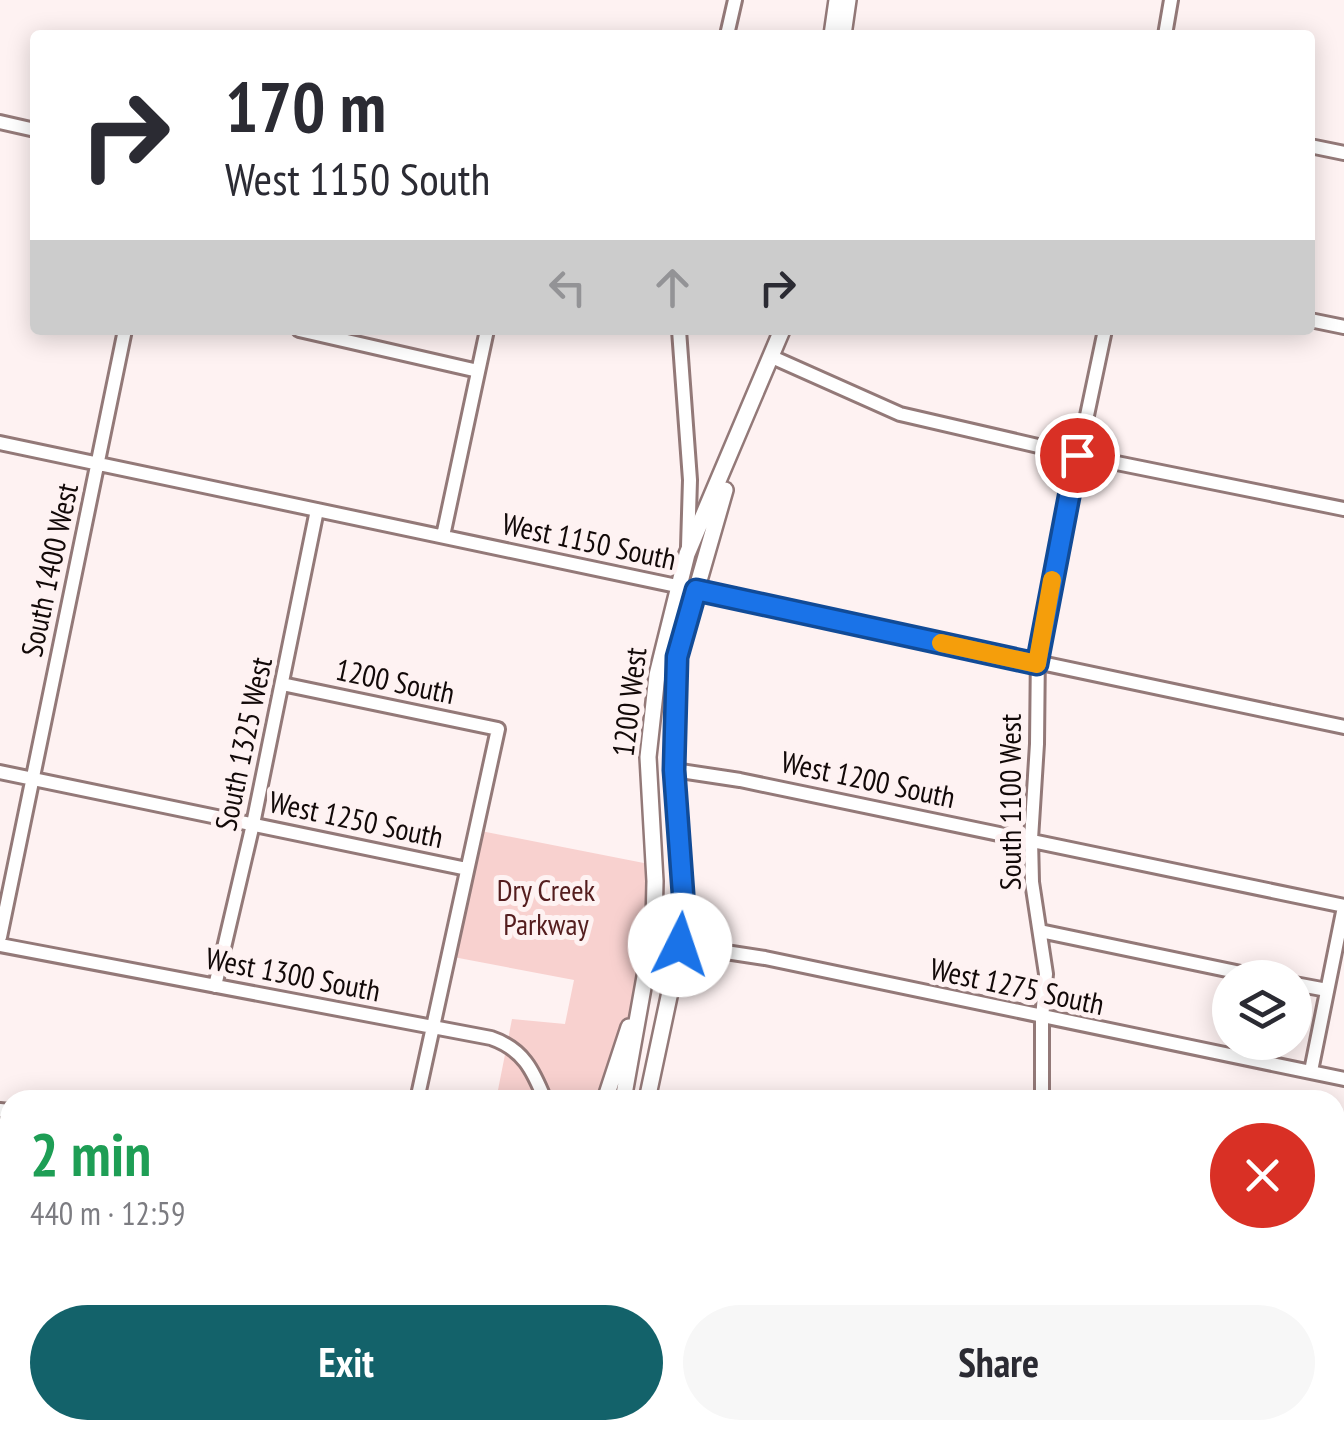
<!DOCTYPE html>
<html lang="en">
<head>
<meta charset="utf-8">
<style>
	:root { --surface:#fff; --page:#f7f7f7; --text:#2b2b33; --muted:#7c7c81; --accent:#13626a }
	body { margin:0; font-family:"PT Sans Narrow",sans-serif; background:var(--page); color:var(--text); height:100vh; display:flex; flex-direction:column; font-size:38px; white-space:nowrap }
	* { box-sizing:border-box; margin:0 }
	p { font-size:32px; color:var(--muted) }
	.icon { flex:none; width:55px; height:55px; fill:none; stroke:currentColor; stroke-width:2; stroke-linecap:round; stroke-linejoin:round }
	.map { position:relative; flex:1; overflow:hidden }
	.details { position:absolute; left:0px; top:1090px; width:1345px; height:350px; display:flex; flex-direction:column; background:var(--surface); border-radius:30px 30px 0 0; box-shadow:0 5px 25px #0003 }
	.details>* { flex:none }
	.guide { position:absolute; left:30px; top:30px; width:1285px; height:305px; border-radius:10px; box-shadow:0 5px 25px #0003; background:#fff; color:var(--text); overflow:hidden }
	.controls { position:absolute; left:1212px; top:960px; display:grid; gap:20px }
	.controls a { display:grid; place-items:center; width:100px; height:100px; border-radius:50%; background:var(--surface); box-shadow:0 5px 25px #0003; font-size:50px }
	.pin { position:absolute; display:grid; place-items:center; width:85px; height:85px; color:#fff; margin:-42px; border:5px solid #fff; border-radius:50%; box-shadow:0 2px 10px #0007 }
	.me { position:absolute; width:110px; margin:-55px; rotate:4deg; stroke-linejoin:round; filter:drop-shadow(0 0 8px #0008) }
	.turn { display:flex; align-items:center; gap:35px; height:210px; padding:0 30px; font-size:45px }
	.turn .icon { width:130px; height:130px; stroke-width:2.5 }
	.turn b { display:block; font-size:70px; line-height:85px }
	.lanes { display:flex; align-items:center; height:95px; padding:0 30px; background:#0003; justify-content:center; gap:50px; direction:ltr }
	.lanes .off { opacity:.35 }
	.round { display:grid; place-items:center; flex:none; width:105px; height:105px; border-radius:52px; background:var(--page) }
	.headline { display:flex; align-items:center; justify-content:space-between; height:170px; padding:0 30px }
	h1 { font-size:60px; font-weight:700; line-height:75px; color:#1e9e55 }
	.primary-button { display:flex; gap:20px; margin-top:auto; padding:20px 30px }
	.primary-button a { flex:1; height:115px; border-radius:60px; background:var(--accent); color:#fff; font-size:40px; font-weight:700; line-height:115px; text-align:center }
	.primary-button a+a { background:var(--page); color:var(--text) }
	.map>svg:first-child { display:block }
	.green { fill:#f8d1cf }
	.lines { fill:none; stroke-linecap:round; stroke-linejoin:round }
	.stream { stroke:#9b7977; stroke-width:4 }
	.minor-casing { stroke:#937978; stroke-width:18 }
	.tertiary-casing { stroke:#937978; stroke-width:20 }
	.minor { stroke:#fff; stroke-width:12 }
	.tertiary { stroke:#fff; stroke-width:15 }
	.rail-casing { stroke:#685e5d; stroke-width:8 }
	.rail { stroke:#fef2f2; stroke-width:4; stroke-dasharray:11; stroke-linecap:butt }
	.route-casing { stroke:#114b97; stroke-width:25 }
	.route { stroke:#1a73e8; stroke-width:18 }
	.slow { stroke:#f59e0b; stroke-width:18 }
	.labels { text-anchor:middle; stroke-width:10; stroke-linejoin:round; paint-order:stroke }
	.street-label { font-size:30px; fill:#120908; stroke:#fef2f2 }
	.park-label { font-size:30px; fill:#541d1e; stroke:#fef2f2 }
</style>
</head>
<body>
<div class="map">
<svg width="1344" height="1440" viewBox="0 0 1344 1440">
	<rect width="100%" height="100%" fill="#fef2f2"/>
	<!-- green -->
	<path class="green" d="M476 830 654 865 655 881 623 1100H496L512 1019 565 1024 574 980 448 956Z
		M1335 1261H1344V1370L1335 1376Z
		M435 1430H554L551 1440H433Z
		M1103 1430H1251L1235 1440H1098Z"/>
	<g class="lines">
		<!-- stream -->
		<path class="stream" d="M1335 1295 1344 1293
			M1124 1440 1129 1430"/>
		<!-- minor casing -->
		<g class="minor-casing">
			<path id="minor" d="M727 35 735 0
				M1165 35 1171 0
				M0 122 35 130
				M1310 146 1344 153
				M1310 320 1344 327
				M299 330 478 371
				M679 330 690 480 688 547
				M772 357 900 414 1077 455 1344 509
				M0 443 1344 727
				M443 536 487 330
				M282 684 498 729 417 1100
				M674 770 740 780 1344 906
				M0 772 467 869
				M1040 931 1265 978
				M0 937 125 330
				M0 945 491 1038C523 1049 533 1070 545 1100
				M680 945 765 958 1344 1079
				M1295 984 1327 990
				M215 986 253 824 317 510
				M1311 1071 1344 907
				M1042 1100V1018L1046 974 1032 882 1031 839 1037 744 1038 648 1105 330
				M0 1110 10 1111
				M1335 1245 1344 1244
				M0 1267 10 1269
				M0 1424 10 1427
				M22 1430 78 1440
				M345 1440 347 1430"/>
		</g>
		<!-- tertiary casing -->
		<g class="tertiary-casing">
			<path id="tertiary" d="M832 35 837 0
				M843 35 848 0
				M605 1100 629 1027
				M623 1100 654 926 655 881 648 757 657 675 687 554 782 330
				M647 1100 680 945 683 894 674 770 677 657 725 490
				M554 1440 556 1430
				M583 1440 585 1430"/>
		</g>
		<!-- minor -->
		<use href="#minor" class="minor"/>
		<!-- tertiary -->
		<use href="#tertiary" class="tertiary"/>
		<!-- rail casing -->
		<g class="rail-casing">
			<path id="rail" d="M1335 1407 1344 1401
				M1285 1440 1301 1430"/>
		</g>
		<!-- rail -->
		<use href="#rail" class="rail"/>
	</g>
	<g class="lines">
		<!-- route casing -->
		<g class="route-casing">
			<path id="route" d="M680 945 683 894 674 770 677 657 696 590 1037 664 1077 455"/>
		</g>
		<!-- route -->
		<use href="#route" class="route"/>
		<!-- slow -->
		<path class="slow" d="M941 643 1037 664 1052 580"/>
	</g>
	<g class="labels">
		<!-- street labels -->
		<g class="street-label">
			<text transform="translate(589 542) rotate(12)" y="10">West 1150 South</text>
			<text transform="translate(50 570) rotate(-78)" y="10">South 1400 West</text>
			<text transform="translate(395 682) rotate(12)" y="10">1200 South</text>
			<text transform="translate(630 702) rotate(-83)" y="10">1200 West</text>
			<text transform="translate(244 744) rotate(-78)" y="10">South 1325 West</text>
			<text transform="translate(868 780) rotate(12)" y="10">West 1200 South</text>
			<text transform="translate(1011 802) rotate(-90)" y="10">South 1100 West</text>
			<text transform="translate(356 820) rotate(12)" y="10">West 1250 South</text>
			<text transform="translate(293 975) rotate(11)" y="10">West 1300 South</text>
			<text transform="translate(1017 987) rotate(12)" y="10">West 1275 South</text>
		</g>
		<!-- park labels -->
		<g class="park-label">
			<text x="546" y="901">Dry Creek<tspan x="546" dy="34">Parkway</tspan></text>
		</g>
	</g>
</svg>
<div class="controls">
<a><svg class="icon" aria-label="layers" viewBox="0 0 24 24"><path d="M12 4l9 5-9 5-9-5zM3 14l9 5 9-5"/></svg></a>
</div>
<div class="pin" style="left:1077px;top:455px;background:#d93025"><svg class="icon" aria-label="arrive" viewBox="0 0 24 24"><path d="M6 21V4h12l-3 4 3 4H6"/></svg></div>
<svg class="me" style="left:680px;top:945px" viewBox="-20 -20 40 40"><circle r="19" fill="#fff"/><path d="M0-13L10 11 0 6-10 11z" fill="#1a73e8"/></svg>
<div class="guide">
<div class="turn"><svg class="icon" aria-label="right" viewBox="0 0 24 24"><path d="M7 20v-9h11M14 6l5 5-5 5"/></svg><div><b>170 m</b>West 1150 South</div></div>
<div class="lanes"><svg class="icon off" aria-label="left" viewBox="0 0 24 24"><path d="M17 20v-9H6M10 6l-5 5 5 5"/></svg><svg class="icon off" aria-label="ahead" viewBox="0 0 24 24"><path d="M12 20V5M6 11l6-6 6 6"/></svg><svg class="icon" aria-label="right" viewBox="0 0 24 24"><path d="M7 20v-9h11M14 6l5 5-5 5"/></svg></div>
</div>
<section class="details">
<div class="headline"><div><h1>2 min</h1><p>440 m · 12:59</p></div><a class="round" style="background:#d93025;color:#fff"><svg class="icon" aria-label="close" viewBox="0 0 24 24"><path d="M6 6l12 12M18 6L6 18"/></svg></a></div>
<div class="primary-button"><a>Exit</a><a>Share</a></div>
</section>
</div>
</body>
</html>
